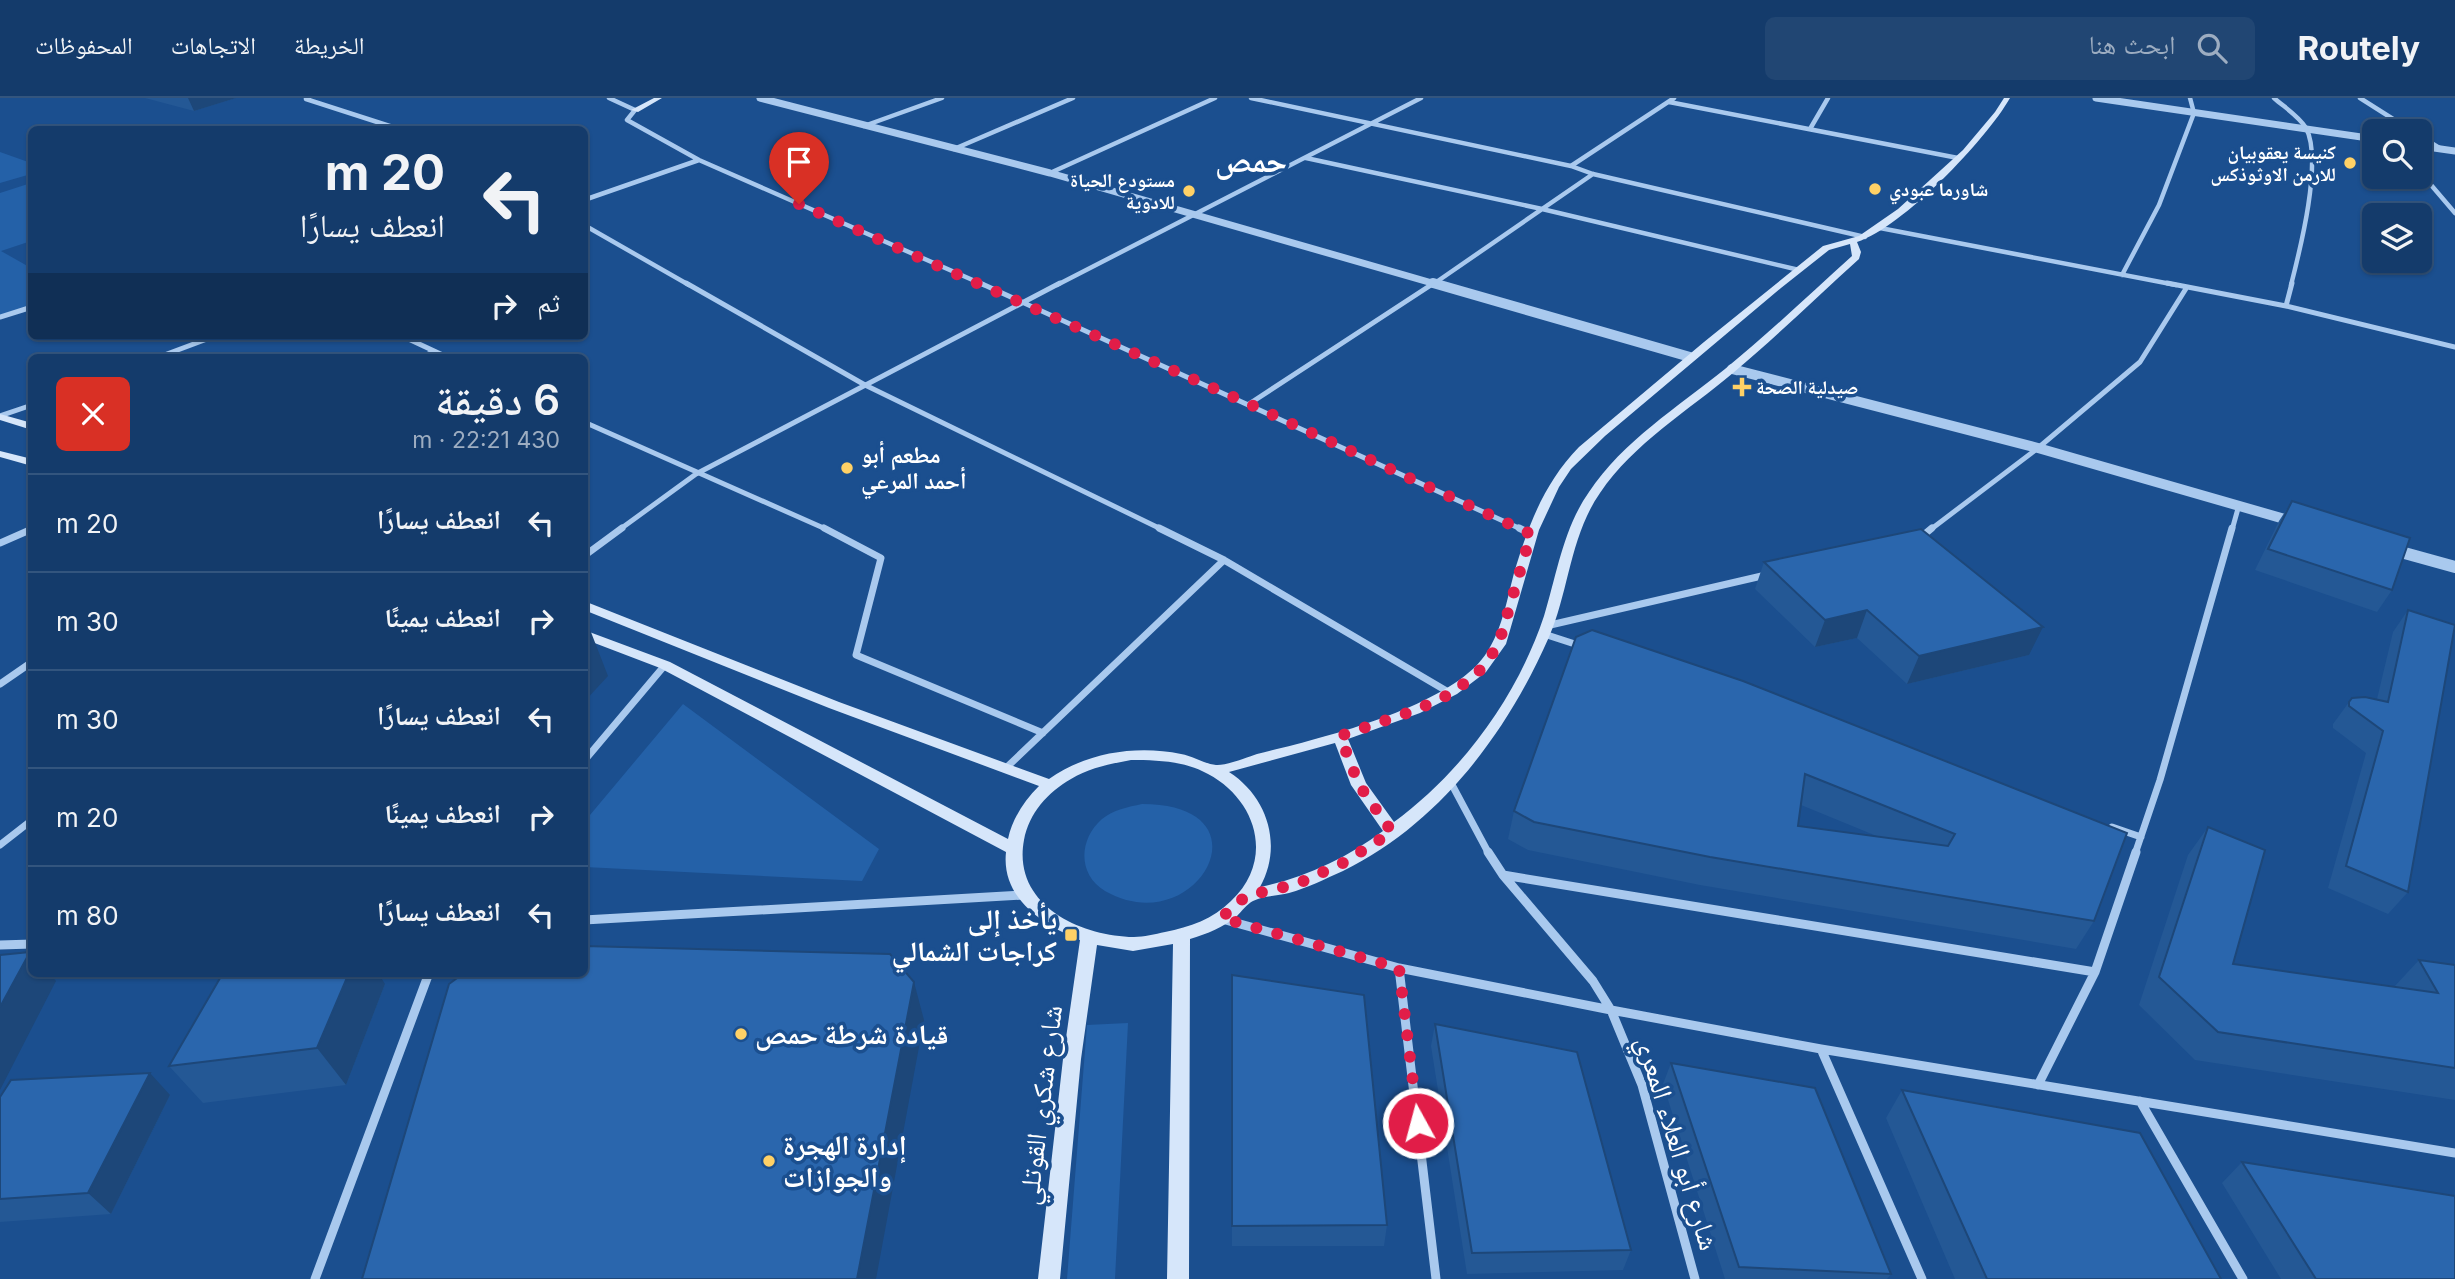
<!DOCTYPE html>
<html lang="ar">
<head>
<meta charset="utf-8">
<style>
	:root { --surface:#143b6b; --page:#214673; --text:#f1f3f6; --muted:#9dadc1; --line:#33557e }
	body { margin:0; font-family:Inter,"Noto Naskh Arabic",sans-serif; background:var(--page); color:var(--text); direction:rtl; height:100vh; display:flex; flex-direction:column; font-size:26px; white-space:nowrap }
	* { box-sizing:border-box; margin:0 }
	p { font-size:23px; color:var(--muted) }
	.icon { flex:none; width:38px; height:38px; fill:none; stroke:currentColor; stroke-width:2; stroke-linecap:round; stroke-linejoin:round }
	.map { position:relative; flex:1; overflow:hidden; direction:ltr }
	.sheet { position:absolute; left:28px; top:256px; width:560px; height:623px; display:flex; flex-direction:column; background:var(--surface); border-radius:10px; box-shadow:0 2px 5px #0004,0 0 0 2px var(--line); direction:rtl }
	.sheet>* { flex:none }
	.top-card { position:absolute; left:28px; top:28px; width:560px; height:214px; border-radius:10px; box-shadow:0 2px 5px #0004,0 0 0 2px var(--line); direction:rtl; background:#143b6b; color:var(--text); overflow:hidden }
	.controls { position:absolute; left:2362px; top:21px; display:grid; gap:14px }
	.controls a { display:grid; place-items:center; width:70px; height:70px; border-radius:10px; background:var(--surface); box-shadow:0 2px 5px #0004,0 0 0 2px var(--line); font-size:35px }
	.pin { position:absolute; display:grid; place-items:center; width:60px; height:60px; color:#fff; margin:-72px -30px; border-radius:50% 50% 50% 0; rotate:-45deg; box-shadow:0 0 7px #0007 }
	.pin .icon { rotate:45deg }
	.me { position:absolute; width:77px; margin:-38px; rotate:353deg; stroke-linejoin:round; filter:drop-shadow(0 0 5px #0008) }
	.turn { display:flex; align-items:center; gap:24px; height:147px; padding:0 28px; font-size:32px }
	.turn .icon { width:91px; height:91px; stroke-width:2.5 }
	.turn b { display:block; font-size:49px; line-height:60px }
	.then { display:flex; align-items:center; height:66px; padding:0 28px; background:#0003; gap:14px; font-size:26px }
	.round { display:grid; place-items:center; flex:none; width:74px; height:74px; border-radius:10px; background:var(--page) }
	.headline { display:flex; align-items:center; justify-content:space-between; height:119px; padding:0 28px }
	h1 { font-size:42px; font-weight:600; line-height:52px }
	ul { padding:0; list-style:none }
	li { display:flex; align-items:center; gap:21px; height:98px; padding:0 28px; border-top:2px solid var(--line) }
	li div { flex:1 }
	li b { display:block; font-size:26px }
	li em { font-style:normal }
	header { display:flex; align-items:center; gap:42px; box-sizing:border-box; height:98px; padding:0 35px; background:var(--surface); border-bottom:2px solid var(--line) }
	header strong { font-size:33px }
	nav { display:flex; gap:38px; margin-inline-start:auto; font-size:24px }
	.search { width:490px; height:63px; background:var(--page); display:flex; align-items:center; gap:18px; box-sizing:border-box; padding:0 24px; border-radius:10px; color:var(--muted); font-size:26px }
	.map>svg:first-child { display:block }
	.green { fill:#2461a8 }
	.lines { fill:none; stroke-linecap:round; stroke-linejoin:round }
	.minor-far3 { stroke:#a9c9ee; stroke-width:4.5 }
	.minor-far2 { stroke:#a9c9ee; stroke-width:5 }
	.minor-far1 { stroke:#a9c9ee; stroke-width:7 }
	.minor { stroke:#a9c9ee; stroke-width:9 }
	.tertiary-far2 { stroke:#a9c9ee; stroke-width:7 }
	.tertiary-far1 { stroke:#a9c9ee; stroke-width:10 }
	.tertiary { stroke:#a9c9ee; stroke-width:12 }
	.secondary { fill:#d6e6fa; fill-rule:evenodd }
	.wall { fill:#245895; fill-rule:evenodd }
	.shaded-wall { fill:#1d4779 }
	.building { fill:#2a66ad; stroke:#1d4779; stroke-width:2; fill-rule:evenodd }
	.route { stroke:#e11d48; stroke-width:12; stroke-dasharray:0 21.6 }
	.poi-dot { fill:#ffd166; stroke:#1b4f8f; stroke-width:2.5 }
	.labels { text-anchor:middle; stroke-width:7; stroke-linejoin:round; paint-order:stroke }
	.far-poi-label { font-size:19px; font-weight:bold; fill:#fff; stroke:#1b4f8f; text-anchor:end }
	.poi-label { font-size:23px; font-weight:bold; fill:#fff; stroke:#1b4f8f; text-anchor:start }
	.near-poi-label { font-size:28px; font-weight:bold; fill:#fff; stroke:#1b4f8f; text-anchor:start }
	.near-street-label { font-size:28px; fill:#fff; stroke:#1b4f8f }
	.far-town-label { font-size:32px; font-weight:bold; fill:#fff; stroke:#1b4f8f }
</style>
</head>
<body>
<header>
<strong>Routely</strong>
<div class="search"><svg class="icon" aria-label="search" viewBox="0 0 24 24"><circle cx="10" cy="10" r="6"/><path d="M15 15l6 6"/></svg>ابحث هنا</div>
<nav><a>الخريطة</a><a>الاتجاهات</a><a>المحفوظات</a></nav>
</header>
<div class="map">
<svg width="2455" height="1181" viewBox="0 0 2455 1181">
	<rect width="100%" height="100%" fill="#1b4f8f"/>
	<!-- green -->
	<path class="green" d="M0 54 31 65V76L0 85Z
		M31 85V143L1 153 31 170V209L0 219V95Z
		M683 606 879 751 862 783 585 769V723Z
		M1142 706C1274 706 1196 845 1105 793 1077 776 1079 741 1102 721 1113 712 1128 709 1142 706Z
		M1128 925 1115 1181H1067L1087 927Z"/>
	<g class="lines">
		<!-- minor-far3 -->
		<path class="minor-far3" d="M309 0 306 1 402 32
			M609 0 635 12 627 22 699 62 984 187
			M1251 0 1571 68 1593 76 1865 139
			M2274 0C2284 9 2299 18 2306 30 2323 62 2300 152 2291 187
			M2360 0 2412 33
			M1669 4 1958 60
			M864 28 942 0
			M1810 31 1828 0
			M2420 38 2441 51
			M954 51 1073 0
			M1306 60 1542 111 1799 172
			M1571 68 1674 0
			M2420 74 2455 115
			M1050 75 1215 0
			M584 102 699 62
			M584 127 689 187
			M1880 130 2176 187
			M2122 177 2159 107 2194 15 2190 0
			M1057 187 1421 0
			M1432 187 1593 76"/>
		<!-- minor-far2 -->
		<path class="minor-far2" d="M686 185 865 287 1163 432
			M980 185 1523 432
			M2167 185 2286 208 2455 249
			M2286 208 2292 185
			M0 219 32 209
			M402 238 447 259
			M159 259 215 238
			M423 259 434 253
			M1249 306 1434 185
			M0 318 32 307
			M584 324 828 432
			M29 432 32 431
			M619 432 696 376 1060 185
			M1930 432 2038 350 2140 264 2187 189
			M2232 432 2239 407"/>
		<!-- minor-far1 -->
		<path class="minor-far1" d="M824 430 881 460 856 557 1043 635
			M1159 430 1224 462 1450 595
			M1519 430 1531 436
			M1920 440 1932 430
			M0 445 32 431
			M584 458 622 430
			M1546 528 1766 477
			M1544 536 1581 548
			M0 586 32 564
			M584 663 665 567
			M1007 669 1224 462
			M1450 683 1489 756
			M2112 729 2141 739
			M0 747 32 722
			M2135 756 2160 682 2232 430"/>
		<!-- minor -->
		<path class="minor" d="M1488 754 1503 777 1593 883 1611 912 1642 987 1695 1181
			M1503 777 2095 874
			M1222 821 1399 870 1611 912 1821 951 2455 1055
			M584 822 1024 797
			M0 847 32 846
			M1399 870 1436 1181
			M1821 951 1922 1181
			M2038 987 2095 874 2136 754
			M2140 1003 2243 1181
			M315 1181 429 875"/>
		<!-- tertiary-far2 -->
		<path class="tertiary-far2" d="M760 0 1050 75 1439 187
			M2096 0 2375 41
			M2420 48 2455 53"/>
		<!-- tertiary-far1 -->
		<path class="tertiary-far1" d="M1433 185 1690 259
			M1732 271 2038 350 2295 424"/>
		<!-- tertiary -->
		<path class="tertiary" d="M2390 451 2455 469"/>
		<!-- secondary -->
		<path class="secondary" d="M654 0H662L638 14 631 12Z
			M2004 0H2010C1986 42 1903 129 1857 144L1861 154 1859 161C1817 199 1777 238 1733 275 1688 313 1634 345 1600 395 1570 438 1569 493 1549 539 1507 635 1439 726 1343 773 1325 781 1307 790 1289 795 1278 798 1263 798 1253 803 1247 806 1242 813 1237 818 1224 829 1207 836 1190 841L1189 1181H1167L1173 846 1133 853 1097 847 1081 961 1060 1181H1038L1063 961 1080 842C1043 827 1001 800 1006 754L660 570 584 541V532L670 564 1008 741C1012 721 1024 703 1039 688L829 610 584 512V503L839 604 1049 681C1087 654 1137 647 1181 656 1193 658 1205 666 1216 667 1225 668 1248 659 1257 656 1319 641 1432 613 1477 567 1500 543 1506 506 1514 475 1528 428 1544 385 1579 349L1704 244 1823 148 1859 138 1898 111 1963 52 1995 14ZM1850 146 1852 158C1810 196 1769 235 1725 271 1678 309 1623 343 1589 394 1563 431 1557 476 1544 518 1517 599 1462 674 1394 724L1366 685 1348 641 1420 615 1457 596 1486 574 1506 546 1539 432 1559 389 1571 371 1605 338 1781 190 1829 152ZM1335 645 1351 687 1383 733C1347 760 1304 780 1260 789 1283 748 1268 699 1229 674ZM1131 662C1157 662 1185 663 1208 676 1257 702 1275 762 1231 803 1213 821 1190 829 1165 834 1155 836 1144 839 1134 839 1079 838 1012 806 1024 742 1029 715 1048 694 1071 681 1089 670 1110 666 1131 662Z
			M0 316 32 325V332L0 322Z
			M0 353 32 361V368L0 359Z"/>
	</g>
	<!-- wall -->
	<path class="wall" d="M145 0H236L194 13Z
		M2292 403 2392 492 2377 514 2255 472 2279 423Z
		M1764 464 2029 557 1907 586 1857 540 1815 549 1755 491Z
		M2408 512V794L2388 816 2328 790 2366 655 2333 630V626L2352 600 2377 601 2393 534Z
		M1743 583 2094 823 2076 851 1700 787 1528 752 1508 741 1514 713ZM1801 707 1879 739 1798 728Z
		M2208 729 2233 866 2394 889 2419 862 2455 867V1002L2195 962 2139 907 2188 757Z
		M1232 877 1387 1127 1384 1148H1232Z
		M385 886 346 987 203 1005 169 968Z
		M1435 926 1631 1152 1623 1172 1467 1176 1431 948Z
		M1671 965 1891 1176 1887 1181H1725L1663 986Z
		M1902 992 2221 1181H1955L1886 1020Z
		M170 997 111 1116 0 1124V999Z
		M2242 1064 2455 1181H2281L2222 1085Z"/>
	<!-- shaded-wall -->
	<path class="shaded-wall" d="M188 0H236L194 13Z
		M1867 512 1857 540 1815 549 1825 522Z
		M589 529 608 578 584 604V533Z
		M2043 529 2029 557 1907 586 1919 558Z
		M30 854 32 856V875H49L56 883 0 992V909Z
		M349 875H378L385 886 346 987 317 950Z
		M914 884 924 922 876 1181H857Z
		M150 975 170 997 111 1116 88 1095Z"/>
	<!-- building -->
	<path class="building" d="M2292 403 2410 440 2392 492 2268 451Z
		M1921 431 2043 529 1919 558 1867 512 1825 522 1764 464Z
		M2408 512 2455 527 2408 794 2346 768 2383 633 2349 608V604L2352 600 2365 599 2388 604Z
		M1592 532 1743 583 2127 735 2094 823 1710 759 1534 724 1514 713 1576 539ZM1805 676 1955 736 1948 748 1798 728Z
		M2208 729 2265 752 2233 866 2438 895 2419 862 2455 867V970L2218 934 2159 879Z
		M584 848 890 856 914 884 857 1181H362L449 886 464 875H584Z
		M30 854 0 909V857Z
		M223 875H349L317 950 169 968Z
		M1232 877 1364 897 1387 1127 1232 1128Z
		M1435 926 1577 954 1631 1152 1472 1155Z
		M1671 965 1815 990 1891 1176 1739 1169Z
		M150 975 88 1095 0 1101V999L11 982Z
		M1902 992 2140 1035 2221 1181H1987Z
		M2242 1064 2455 1098V1181H2316Z"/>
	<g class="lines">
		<!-- route -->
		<path class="route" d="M799 106 1249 306 1531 436 1498 548 1477 576 1450 596 1416 612 1340 638 1359 687 1392 734 1343 765 1297 786 1246 798 1221 820 1399 870 1418 1025"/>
	</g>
	<!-- markers -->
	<g class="poi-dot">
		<circle cx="2350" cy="65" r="7"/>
		<circle cx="1875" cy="91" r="7"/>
		<circle cx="1189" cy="93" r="7"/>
		<path d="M1738.5 278.5h7v7h7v7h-7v7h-7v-7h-7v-7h7z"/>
		<circle cx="847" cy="370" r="7"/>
		<rect x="1064" y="830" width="14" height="14" rx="3.5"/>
		<circle cx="741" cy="936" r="7"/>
		<circle cx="769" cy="1063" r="7"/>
	</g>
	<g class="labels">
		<!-- far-poi labels -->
		<g class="far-poi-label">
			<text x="2336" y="61">كنيسة يعقوبيان<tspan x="2336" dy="22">للارمن الاوثوذكس</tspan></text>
			<text x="1175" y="89">مستودع الحياة<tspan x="1175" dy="22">للادوية</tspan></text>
			<text x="1889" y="98" text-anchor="start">شاورما عبودي</text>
			<text x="1756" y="296" text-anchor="start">صيدلية الصحة</text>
		</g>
		<!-- poi labels -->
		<g class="poi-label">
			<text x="861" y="365">مطعم أبو<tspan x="861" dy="26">أحمد المرعي</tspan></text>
		</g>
		<!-- near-poi labels -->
		<g class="near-poi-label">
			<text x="1057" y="831" text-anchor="end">يأخذ إلى<tspan x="1057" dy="32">كراجات الشمالي</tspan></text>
			<text x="755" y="946">قيادة شرطة حمص</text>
			<text x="783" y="1057">إدارة الهجرة<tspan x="783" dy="32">والجوازات</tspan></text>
		</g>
		<!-- near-street labels -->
		<g class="near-street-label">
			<text transform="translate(1040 1007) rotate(-83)" y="10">شارع شكري القوتلي</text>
			<text transform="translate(1678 1045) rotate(73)" y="10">شارع أبو العلاء المعري</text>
		</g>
		<!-- far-town labels -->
		<g class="far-town-label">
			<text x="1251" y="74">حمص</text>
		</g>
	</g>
</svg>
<div class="controls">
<a><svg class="icon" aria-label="search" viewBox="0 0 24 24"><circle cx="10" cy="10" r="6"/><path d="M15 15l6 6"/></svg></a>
<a><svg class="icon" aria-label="layers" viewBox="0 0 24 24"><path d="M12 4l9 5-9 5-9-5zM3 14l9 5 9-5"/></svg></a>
</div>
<div class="pin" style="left:799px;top:106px;background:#d93025"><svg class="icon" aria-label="arrive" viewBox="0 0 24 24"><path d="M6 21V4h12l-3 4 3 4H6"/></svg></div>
<svg class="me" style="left:1418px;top:1025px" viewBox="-20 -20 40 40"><circle r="17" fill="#e11d48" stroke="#fff" stroke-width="3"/><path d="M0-11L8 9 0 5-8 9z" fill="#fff"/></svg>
<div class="top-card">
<div class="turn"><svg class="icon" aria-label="left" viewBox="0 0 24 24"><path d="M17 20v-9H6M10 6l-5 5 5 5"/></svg><div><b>20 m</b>انعطف يسارًا</div></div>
<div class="then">ثم<svg class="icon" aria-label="right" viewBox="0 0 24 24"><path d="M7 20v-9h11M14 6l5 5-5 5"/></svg></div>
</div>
<section class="sheet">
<div class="headline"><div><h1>6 دقيقة</h1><p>430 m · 22:21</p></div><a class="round" style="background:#d93025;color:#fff"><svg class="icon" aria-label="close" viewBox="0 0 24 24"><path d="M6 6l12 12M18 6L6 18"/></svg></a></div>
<ul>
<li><svg class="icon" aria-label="left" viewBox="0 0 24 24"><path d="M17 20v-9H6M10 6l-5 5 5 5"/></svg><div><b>انعطف يسارًا</b></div><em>20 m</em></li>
<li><svg class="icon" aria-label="right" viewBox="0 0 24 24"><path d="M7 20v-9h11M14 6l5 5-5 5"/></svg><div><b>انعطف يمينًا</b></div><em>30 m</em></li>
<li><svg class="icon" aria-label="left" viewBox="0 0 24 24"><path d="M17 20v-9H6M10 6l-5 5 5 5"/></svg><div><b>انعطف يسارًا</b></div><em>30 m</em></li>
<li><svg class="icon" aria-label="right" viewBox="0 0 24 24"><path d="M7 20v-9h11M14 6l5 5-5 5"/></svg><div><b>انعطف يمينًا</b></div><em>20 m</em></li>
<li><svg class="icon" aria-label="left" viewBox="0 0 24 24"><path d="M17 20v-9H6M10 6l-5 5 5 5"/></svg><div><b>انعطف يسارًا</b></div><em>80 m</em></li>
</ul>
</section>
</div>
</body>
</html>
